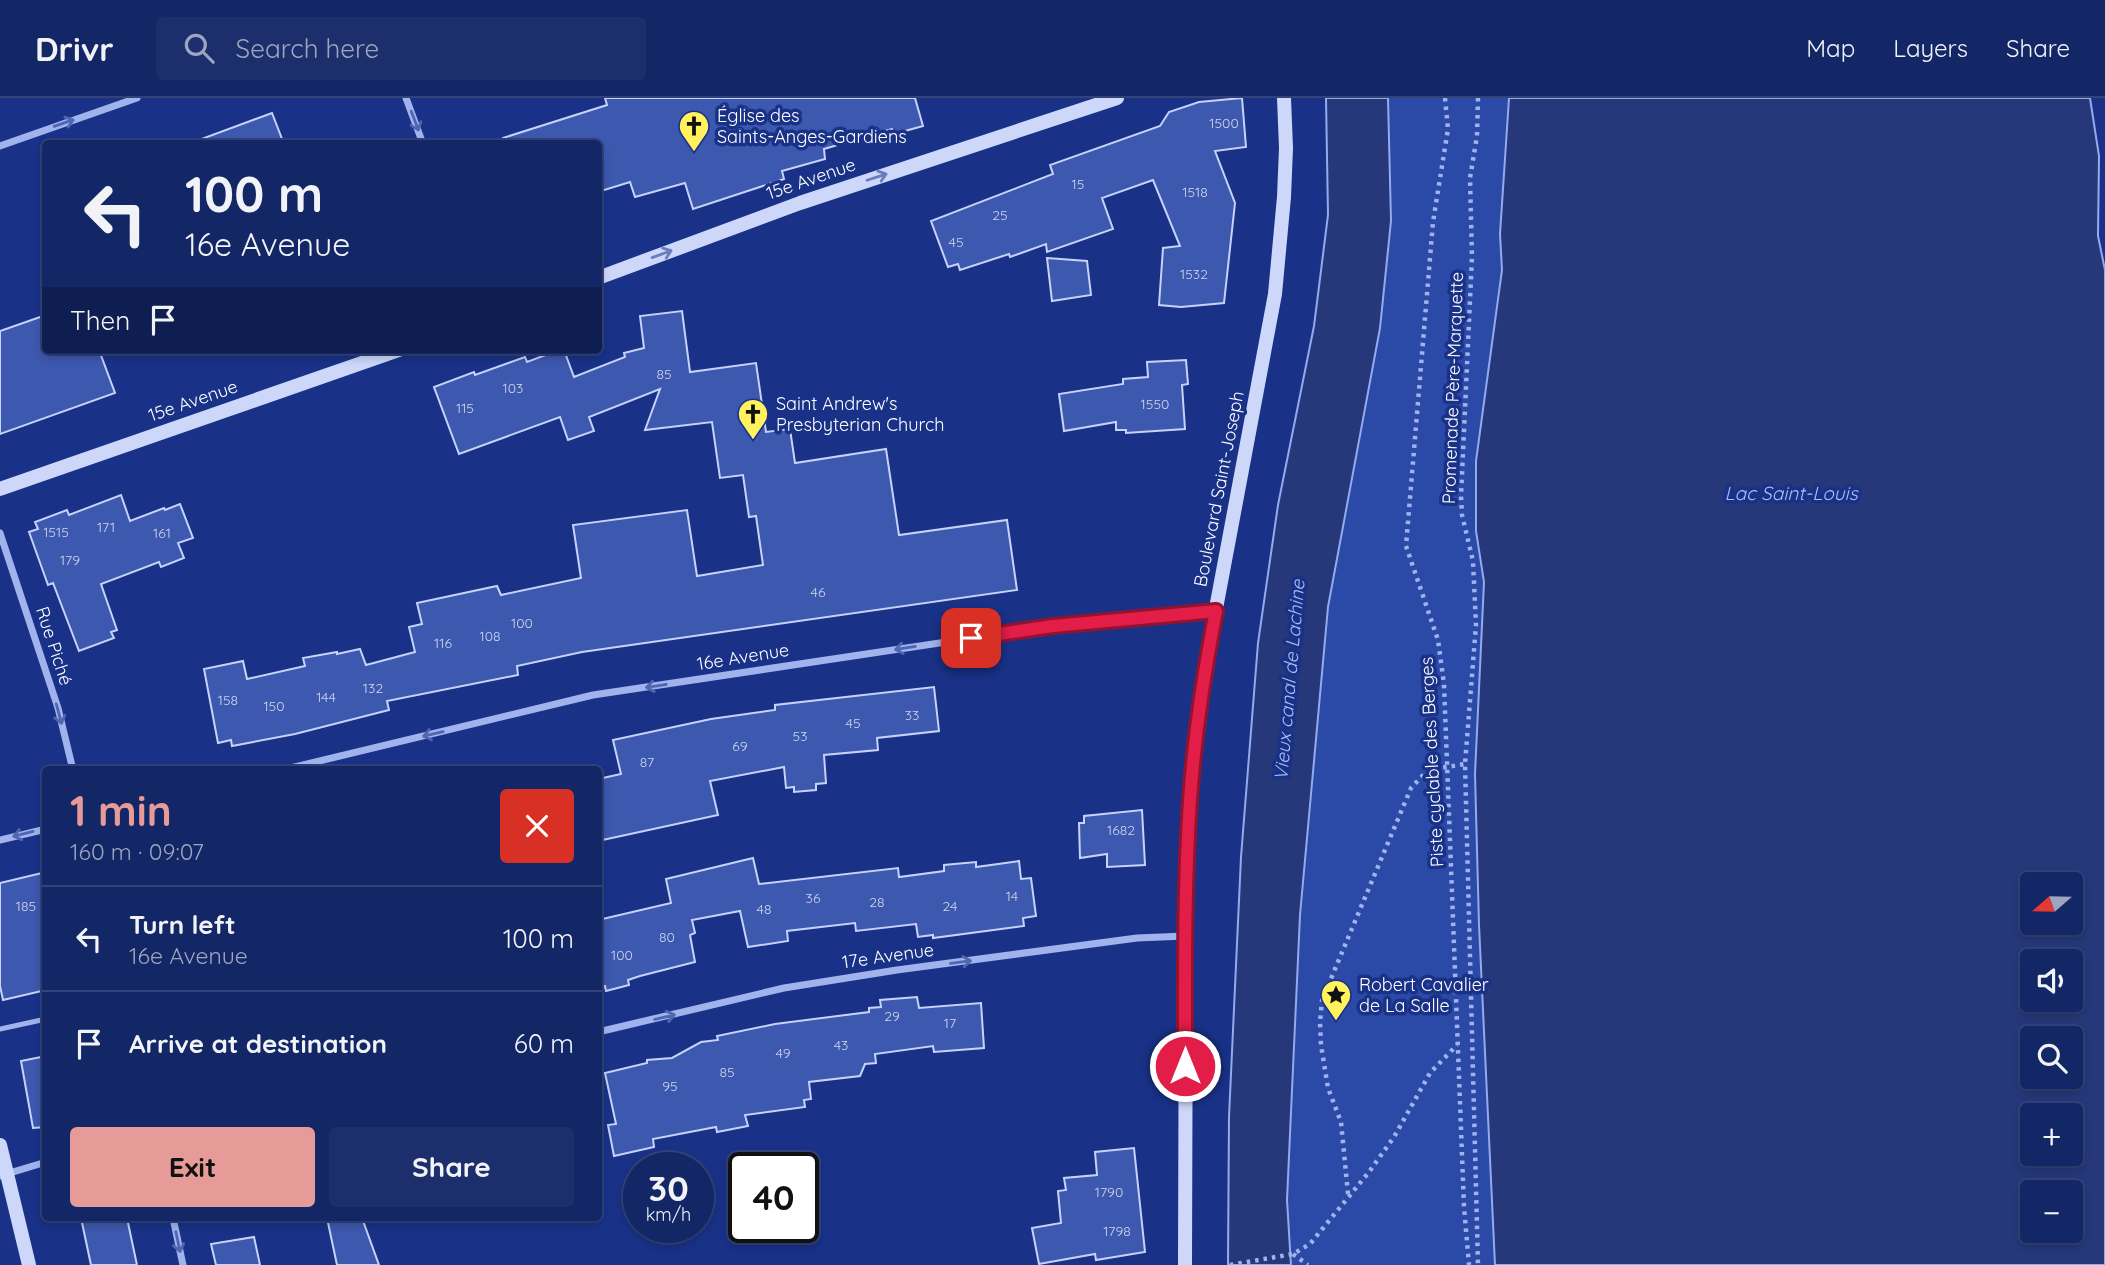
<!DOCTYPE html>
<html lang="en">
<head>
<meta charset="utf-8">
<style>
	:root { --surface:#132666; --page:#1c2e6c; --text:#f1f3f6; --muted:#9da5bf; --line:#32437a; --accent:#e69b98 }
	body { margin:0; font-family:Quicksand,sans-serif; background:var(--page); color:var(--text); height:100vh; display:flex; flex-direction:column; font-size:26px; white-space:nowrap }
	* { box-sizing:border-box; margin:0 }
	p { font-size:23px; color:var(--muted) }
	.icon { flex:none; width:38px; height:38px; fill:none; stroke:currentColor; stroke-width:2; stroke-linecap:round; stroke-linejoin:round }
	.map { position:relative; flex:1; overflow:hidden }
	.details { position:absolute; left:42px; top:668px; width:560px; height:455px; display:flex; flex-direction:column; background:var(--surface); border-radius:7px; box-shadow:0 4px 10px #0003,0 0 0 2px var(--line) }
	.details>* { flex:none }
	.top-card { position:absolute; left:42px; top:42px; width:560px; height:214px; border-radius:7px; box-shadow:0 4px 10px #0003,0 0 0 2px var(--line); background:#132666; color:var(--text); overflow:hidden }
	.needle { width:46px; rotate:250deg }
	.fabs { position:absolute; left:2020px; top:774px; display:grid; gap:14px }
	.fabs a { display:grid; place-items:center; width:63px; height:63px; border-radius:7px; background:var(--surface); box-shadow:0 4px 10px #0003,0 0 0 2px var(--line); font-size:35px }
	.speed { position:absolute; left:623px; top:1054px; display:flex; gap:14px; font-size:35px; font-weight:700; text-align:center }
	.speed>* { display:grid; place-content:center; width:91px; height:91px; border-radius:50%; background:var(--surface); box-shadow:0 4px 10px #0003,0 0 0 2px var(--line); line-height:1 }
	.speed small { font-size:18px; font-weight:400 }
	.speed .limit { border:4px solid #111; border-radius:10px; background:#fff; color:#111 }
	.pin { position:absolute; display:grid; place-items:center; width:60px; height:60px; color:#fff; margin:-30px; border-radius:14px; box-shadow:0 4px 10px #0006 }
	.me { position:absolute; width:77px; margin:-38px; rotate:0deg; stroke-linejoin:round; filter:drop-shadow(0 0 5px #0008) }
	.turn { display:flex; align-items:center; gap:24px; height:147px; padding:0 28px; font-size:32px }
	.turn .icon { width:91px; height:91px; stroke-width:2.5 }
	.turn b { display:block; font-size:49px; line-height:60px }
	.then { display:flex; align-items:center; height:66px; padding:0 28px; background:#0003; gap:14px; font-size:26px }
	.round { display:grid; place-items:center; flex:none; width:74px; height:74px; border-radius:7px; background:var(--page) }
	.headline { display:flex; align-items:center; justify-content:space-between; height:119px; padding:0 28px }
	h1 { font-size:42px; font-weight:700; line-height:52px; color:var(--accent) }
	.action { display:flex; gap:14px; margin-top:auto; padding:14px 28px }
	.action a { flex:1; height:80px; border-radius:7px; background:var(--accent); color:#111; font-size:28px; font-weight:700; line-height:80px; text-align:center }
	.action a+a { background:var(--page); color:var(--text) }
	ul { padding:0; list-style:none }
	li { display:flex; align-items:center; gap:21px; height:105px; padding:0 28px; border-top:2px solid var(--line) }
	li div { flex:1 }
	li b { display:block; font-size:26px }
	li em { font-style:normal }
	header { display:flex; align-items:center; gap:42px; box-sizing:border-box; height:98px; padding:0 35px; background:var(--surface); border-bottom:2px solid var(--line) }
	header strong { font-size:33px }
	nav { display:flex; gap:38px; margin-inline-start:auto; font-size:24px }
	.search { width:490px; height:63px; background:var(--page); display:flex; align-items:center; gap:18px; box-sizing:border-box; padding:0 24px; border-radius:7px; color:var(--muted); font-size:26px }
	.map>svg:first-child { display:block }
	.green { fill:#2b49a6 }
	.water { fill:#263879; stroke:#93aaef; stroke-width:2; fill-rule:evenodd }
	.building { fill:#3d58af; stroke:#c6d2f9; stroke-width:2 }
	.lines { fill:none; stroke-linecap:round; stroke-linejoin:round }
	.path { stroke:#a0b3ed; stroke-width:4.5; stroke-dasharray:3.5 5; stroke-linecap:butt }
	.lane { stroke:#a0b3ed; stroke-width:5 }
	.street { stroke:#a0b3ed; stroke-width:7 }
	.secondary { stroke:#cdd7f9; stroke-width:14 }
	.oneway { stroke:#4f66b0 }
	.oneway2 { stroke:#6a7cbb }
	.route-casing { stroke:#92132f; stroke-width:18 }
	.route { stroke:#e11d48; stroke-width:12 }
	.labels { text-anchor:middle; stroke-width:7; stroke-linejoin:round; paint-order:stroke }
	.number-label { font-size:14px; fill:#ced5eb }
	.poi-label { font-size:18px; fill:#fff; stroke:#193288; text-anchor:start }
	.street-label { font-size:18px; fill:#fff; stroke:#193288 }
	.water-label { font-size:19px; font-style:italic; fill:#acbef4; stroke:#193288 }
</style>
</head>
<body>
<header>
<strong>Drivr</strong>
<div class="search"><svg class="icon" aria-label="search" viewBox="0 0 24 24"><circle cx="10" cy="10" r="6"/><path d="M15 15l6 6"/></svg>Search here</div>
<nav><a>Map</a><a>Layers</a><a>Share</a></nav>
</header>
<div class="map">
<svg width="2105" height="1167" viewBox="0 0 2105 1167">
	<rect width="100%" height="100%" fill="#193288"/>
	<!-- green -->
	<path class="green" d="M1388 0H1509L1500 136 1502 172 1476 363V433L1484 484 1475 676 1479 827 1495 1167H1291L1287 1102 1300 817 1328 509 1380 230 1391 123Z"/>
	<!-- water -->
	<path class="water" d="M1326 0H1388L1391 123 1380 230 1328 509 1300 817 1287 1102 1291 1167H1228L1229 1019 1241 759 1258 545 1278 407 1314 228 1328 117Z
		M1509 0H2090L2099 58 2098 138 2105 172V1167H1495L1479 827 1475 676 1484 484 1476 433V363L1502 172 1500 136ZM2032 786H2070V824H2032ZM2032 863H2070V901H2032ZM2032 940H2070V978H2032ZM2032 1017H2070V1055H2032ZM2032 1094H2070V1132H2032Z"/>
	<!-- building -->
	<path class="building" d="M605 0H915L923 28 894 36 892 31 824 51 825 61 782 73 784 81 693 111 685 85 635 99 630 84 598 94V46H503V40L607 7Z
		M1242 0 1246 49 1215 53 1235 105 1224 205 1181 209 1159 207 1163 150 1180 148 1153 82 1102 100 1113 131 1047 154 1046 146 1010 159 1009 156 960 172 958 166 948 169 931 123 1053 76 1050 67 1160 28 1169 14 1199 4Z
		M272 15 284 46H197L196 43Z
		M1047 160 1087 163 1091 197 1052 203Z
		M682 213 690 274 756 265 766 334 790 331 795 365 886 351 899 437 1007 422 1017 492 582 554 517 568 518 577 387 603 389 612 295 636 232 648 231 642 218 645 204 571 243 563 247 581 305 568 303 560 337 554V556L360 551 366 567 415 554 409 529 422 526 417 505 497 488 501 497 581 480 573 427 687 412 697 478 763 467 756 418 749 419 743 377 720 380 712 324 645 332 660 291 589 319 594 333 568 342 560 319 459 356 434 289 474 274 475 277 525 259 527 264 559 252H564L574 279 625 259 624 255 644 250 640 218Z
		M46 217V252H99L115 295 0 336V233Z
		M1186 262 1188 286 1182 287 1185 331 1126 335V332H1116V324L1064 333 1059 296 1123 286V281L1148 279 1147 264Z
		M121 397 130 423 164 410 165 412 180 406 193 440 178 445 184 460 161 469 159 464 101 486 117 532 111 534 114 540 79 553 53 485 48 487 29 434 38 431 35 424 67 412 69 417Z
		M934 589 939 633 877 640 878 652 824 657 826 685 816 686V692L794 694V689L786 690 784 669 710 683 718 717 598 743V681L621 676 613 642 711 621 775 612V607Z
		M1142 712 1145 767 1107 769V756L1080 760 1079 725H1084V718Z
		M753 760 759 786 898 770 899 779 944 773V767L976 764V769L1019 763 1021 781 1031 780 1036 818 1023 820 1024 828 933 840V837L918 839 916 826 856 833 855 825 787 833 788 843 748 849 740 813 692 822 695 835 690 837 695 864 640 878 628 882 629 887 606 893 605 888 598 889V822L671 805 666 781Z
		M46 774V892L3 902 0 888V785Z
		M917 899 919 910 981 905 984 950 934 954 933 948 875 956 876 965 865 966 860 978 809 984 811 1001 804 1002 805 1009 745 1017 748 1028 717 1034 716 1029 653 1041 654 1049 614 1058 608 1027 616 1026 605 975 647 965V962L672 960 701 944 718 942 717 938 775 926 869 914V910L881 909 880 902Z
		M46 958V1029L33 1030 21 963Z
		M1134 1050 1145 1154 1096 1162 1095 1156 1039 1166 1032 1130 1061 1125 1058 1093 1066 1092 1064 1080 1097 1077 1095 1054Z
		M81 1120H127L137 1167H91Z
		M327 1120H362L379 1167H337Z
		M254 1139 260 1167H216L211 1146Z"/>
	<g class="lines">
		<!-- path -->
		<path class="path" d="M1445 0 1448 31 1433 124 1406 448 1438 542 1444 586 1464 1109 1469 1167
			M1478 0 1477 38 1470 80 1472 159 1461 398 1462 417 1473 463 1476 527 1465 666 1478 1167
			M1348 1096 1341 1024 1328 990 1321 947 1320 924 1322 902 1411 690 1428 672 1465 666
			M1293 1156 1308 1167
			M1230 1167 1293 1156 1310 1146 1369 1074 1394 1039 1430 975 1457 947"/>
		<!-- lane -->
		<path class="lane" d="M0 931 46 921"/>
		<!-- street -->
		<path class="street" d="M406 0 423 46
			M0 48 137 0
			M0 435 58 610 73 672
			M282 672 593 597 1053 528 1215 513
			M0 742 46 731
			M598 934 784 890 897 872 1137 840 1186 838
			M0 1078 46 1064
			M173 1120 183 1167"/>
		<!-- secondary -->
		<path class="secondary" d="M598 180 800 105 1117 0
			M0 391 399 252
			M0 1047 29 1167
			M1185 1167 1186 838 1190 700 1208 553 1275 196 1284 99 1286 50 1284 0"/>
	</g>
	<!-- one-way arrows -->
	<defs><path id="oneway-shaft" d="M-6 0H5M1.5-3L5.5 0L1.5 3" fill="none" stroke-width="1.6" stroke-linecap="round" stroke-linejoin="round" transform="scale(1.75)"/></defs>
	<g class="oneway">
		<use href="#oneway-shaft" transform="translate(415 23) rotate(69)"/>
		<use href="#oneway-shaft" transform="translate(64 25) rotate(-19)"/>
		<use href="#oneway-shaft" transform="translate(905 550) rotate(171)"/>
		<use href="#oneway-shaft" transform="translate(656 588) rotate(171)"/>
		<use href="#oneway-shaft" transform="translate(59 616) rotate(75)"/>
		<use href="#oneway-shaft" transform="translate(433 636) rotate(167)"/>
		<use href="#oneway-shaft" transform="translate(23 736) rotate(166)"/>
		<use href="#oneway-shaft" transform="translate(961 864) rotate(-8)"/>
		<use href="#oneway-shaft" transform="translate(665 919) rotate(-13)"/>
		<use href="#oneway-shaft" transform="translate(178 1144) rotate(78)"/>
	</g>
	<g class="oneway2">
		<use href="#oneway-shaft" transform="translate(877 79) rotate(-18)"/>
		<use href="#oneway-shaft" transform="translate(662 156) rotate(-20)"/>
	</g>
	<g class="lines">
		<!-- route casing -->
		<g class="route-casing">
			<path id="route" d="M971 540 1053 528 1216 513C1204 574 1194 641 1190 703 1184 791 1185 880 1185 968"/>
		</g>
		<!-- route -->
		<use href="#route" class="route"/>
	</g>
	<!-- icons -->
	<defs>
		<g id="church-pin" transform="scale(1.575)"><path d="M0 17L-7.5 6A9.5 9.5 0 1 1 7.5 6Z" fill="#fff25c" stroke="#193288"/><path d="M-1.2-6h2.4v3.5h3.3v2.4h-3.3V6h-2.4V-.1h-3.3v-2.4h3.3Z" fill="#111"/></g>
		<g id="sight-pin" transform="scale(1.575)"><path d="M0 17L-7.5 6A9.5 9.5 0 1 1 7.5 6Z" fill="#fff25c" stroke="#193288"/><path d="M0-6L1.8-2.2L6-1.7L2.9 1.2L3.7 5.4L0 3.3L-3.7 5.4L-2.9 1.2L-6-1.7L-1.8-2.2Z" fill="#111"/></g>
	</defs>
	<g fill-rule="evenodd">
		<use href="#church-pin" x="694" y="28"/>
		<use href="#church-pin" x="753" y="316"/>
		<use href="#sight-pin" x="1336" y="897"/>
	</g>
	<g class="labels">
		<!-- number labels -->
		<g class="number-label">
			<text x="1224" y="30">1500</text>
			<text x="1078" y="91">15</text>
			<text x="1195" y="99">1518</text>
			<text x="1000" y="122">25</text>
			<text x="956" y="149">45</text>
			<text x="1194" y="181">1532</text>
			<text x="664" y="281">85</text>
			<text x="513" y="295">103</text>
			<text x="1155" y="311">1550</text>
			<text x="465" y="315">115</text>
			<text x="106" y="434">171</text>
			<text x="56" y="439">1515</text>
			<text x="162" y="440">161</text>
			<text x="70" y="467">179</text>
			<text x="818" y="499">46</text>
			<text x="522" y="530">100</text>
			<text x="490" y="543">108</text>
			<text x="443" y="550">116</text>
			<text x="373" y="595">132</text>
			<text x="326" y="604">144</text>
			<text x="228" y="607">158</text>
			<text x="274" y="613">150</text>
			<text x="912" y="622">33</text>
			<text x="853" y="630">45</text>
			<text x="800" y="643">53</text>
			<text x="740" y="653">69</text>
			<text x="647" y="669">87</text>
			<text x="1121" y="737">1682</text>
			<text x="1012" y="803">14</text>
			<text x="813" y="805">36</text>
			<text x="877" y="809">28</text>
			<text x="26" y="813">185</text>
			<text x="950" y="813">24</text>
			<text x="764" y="816">48</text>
			<text x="667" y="844">80</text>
			<text x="622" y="862">100</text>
			<text x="892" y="923">29</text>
			<text x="950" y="930">17</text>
			<text x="841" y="952">43</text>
			<text x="783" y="960">49</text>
			<text x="727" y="979">85</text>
			<text x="670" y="993">95</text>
			<text x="1109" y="1099">1790</text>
			<text x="1117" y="1138">1798</text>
		</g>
		<!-- poi labels -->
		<g class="poi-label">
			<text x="717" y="24">Église des<tspan x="717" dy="21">Saints-Anges-Gardiens</tspan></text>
			<text x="776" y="312">Saint Andrew's<tspan x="776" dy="21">Presbyterian Church</tspan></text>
			<text x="1359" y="893">Robert Cavalier<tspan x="1359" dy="21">de La Salle</tspan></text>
		</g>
		<!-- street labels -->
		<g class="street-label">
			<text transform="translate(811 81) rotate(-19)" y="6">15e Avenue</text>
			<text transform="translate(1453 290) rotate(-88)" y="6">Promenade Père-Marquette</text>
			<text transform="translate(193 303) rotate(-19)" y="6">15e Avenue</text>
			<text transform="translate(1219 391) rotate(-79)" y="6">Boulevard Saint-Joseph</text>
			<text transform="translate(54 548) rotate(72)" y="6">Rue Piché</text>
			<text transform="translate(743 559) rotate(-9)" y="6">16e Avenue</text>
			<text transform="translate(1432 664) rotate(-93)" y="6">Piste cyclable des Berges</text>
			<text transform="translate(888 858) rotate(-8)" y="6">17e Avenue</text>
		</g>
		<!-- water labels -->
		<g class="water-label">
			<text x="1791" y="402">Lac Saint-Louis</text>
			<text transform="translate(1289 582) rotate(-85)" y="7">Vieux canal de Lachine</text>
		</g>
	</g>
</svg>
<div class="fabs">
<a><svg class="needle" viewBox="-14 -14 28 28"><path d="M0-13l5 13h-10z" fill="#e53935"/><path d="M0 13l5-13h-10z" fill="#9da5bf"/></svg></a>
<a><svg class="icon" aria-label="sound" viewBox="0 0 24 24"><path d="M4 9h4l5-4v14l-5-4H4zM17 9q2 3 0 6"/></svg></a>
<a><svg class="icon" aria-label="search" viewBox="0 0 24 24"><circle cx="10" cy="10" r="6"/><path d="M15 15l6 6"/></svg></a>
<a>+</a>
<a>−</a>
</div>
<div class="speed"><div>30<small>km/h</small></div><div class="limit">40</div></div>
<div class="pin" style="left:971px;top:540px;background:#d93025"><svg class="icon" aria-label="arrive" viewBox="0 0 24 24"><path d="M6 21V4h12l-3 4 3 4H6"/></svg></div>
<svg class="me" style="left:1185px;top:968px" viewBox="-20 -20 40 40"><circle r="17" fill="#e11d48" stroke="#fff" stroke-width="3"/><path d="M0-11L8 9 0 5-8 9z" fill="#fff"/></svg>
<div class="top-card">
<div class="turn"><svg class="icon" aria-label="left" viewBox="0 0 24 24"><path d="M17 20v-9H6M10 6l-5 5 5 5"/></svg><div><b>100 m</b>16e Avenue</div></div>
<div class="then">Then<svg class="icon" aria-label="arrive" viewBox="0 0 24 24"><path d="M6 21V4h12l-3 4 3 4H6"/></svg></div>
</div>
<section class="details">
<div class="headline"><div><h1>1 min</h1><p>160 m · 09:07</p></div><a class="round" style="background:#d93025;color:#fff"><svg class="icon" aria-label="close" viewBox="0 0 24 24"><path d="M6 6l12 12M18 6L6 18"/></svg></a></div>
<ul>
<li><svg class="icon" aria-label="left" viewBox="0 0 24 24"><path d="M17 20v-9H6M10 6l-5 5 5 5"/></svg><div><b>Turn left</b><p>16e Avenue</p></div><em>100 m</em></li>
<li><svg class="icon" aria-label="arrive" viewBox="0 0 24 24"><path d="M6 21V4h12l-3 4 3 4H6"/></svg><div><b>Arrive at destination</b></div><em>60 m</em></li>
</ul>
<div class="action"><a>Exit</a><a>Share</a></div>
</section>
</div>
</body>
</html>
